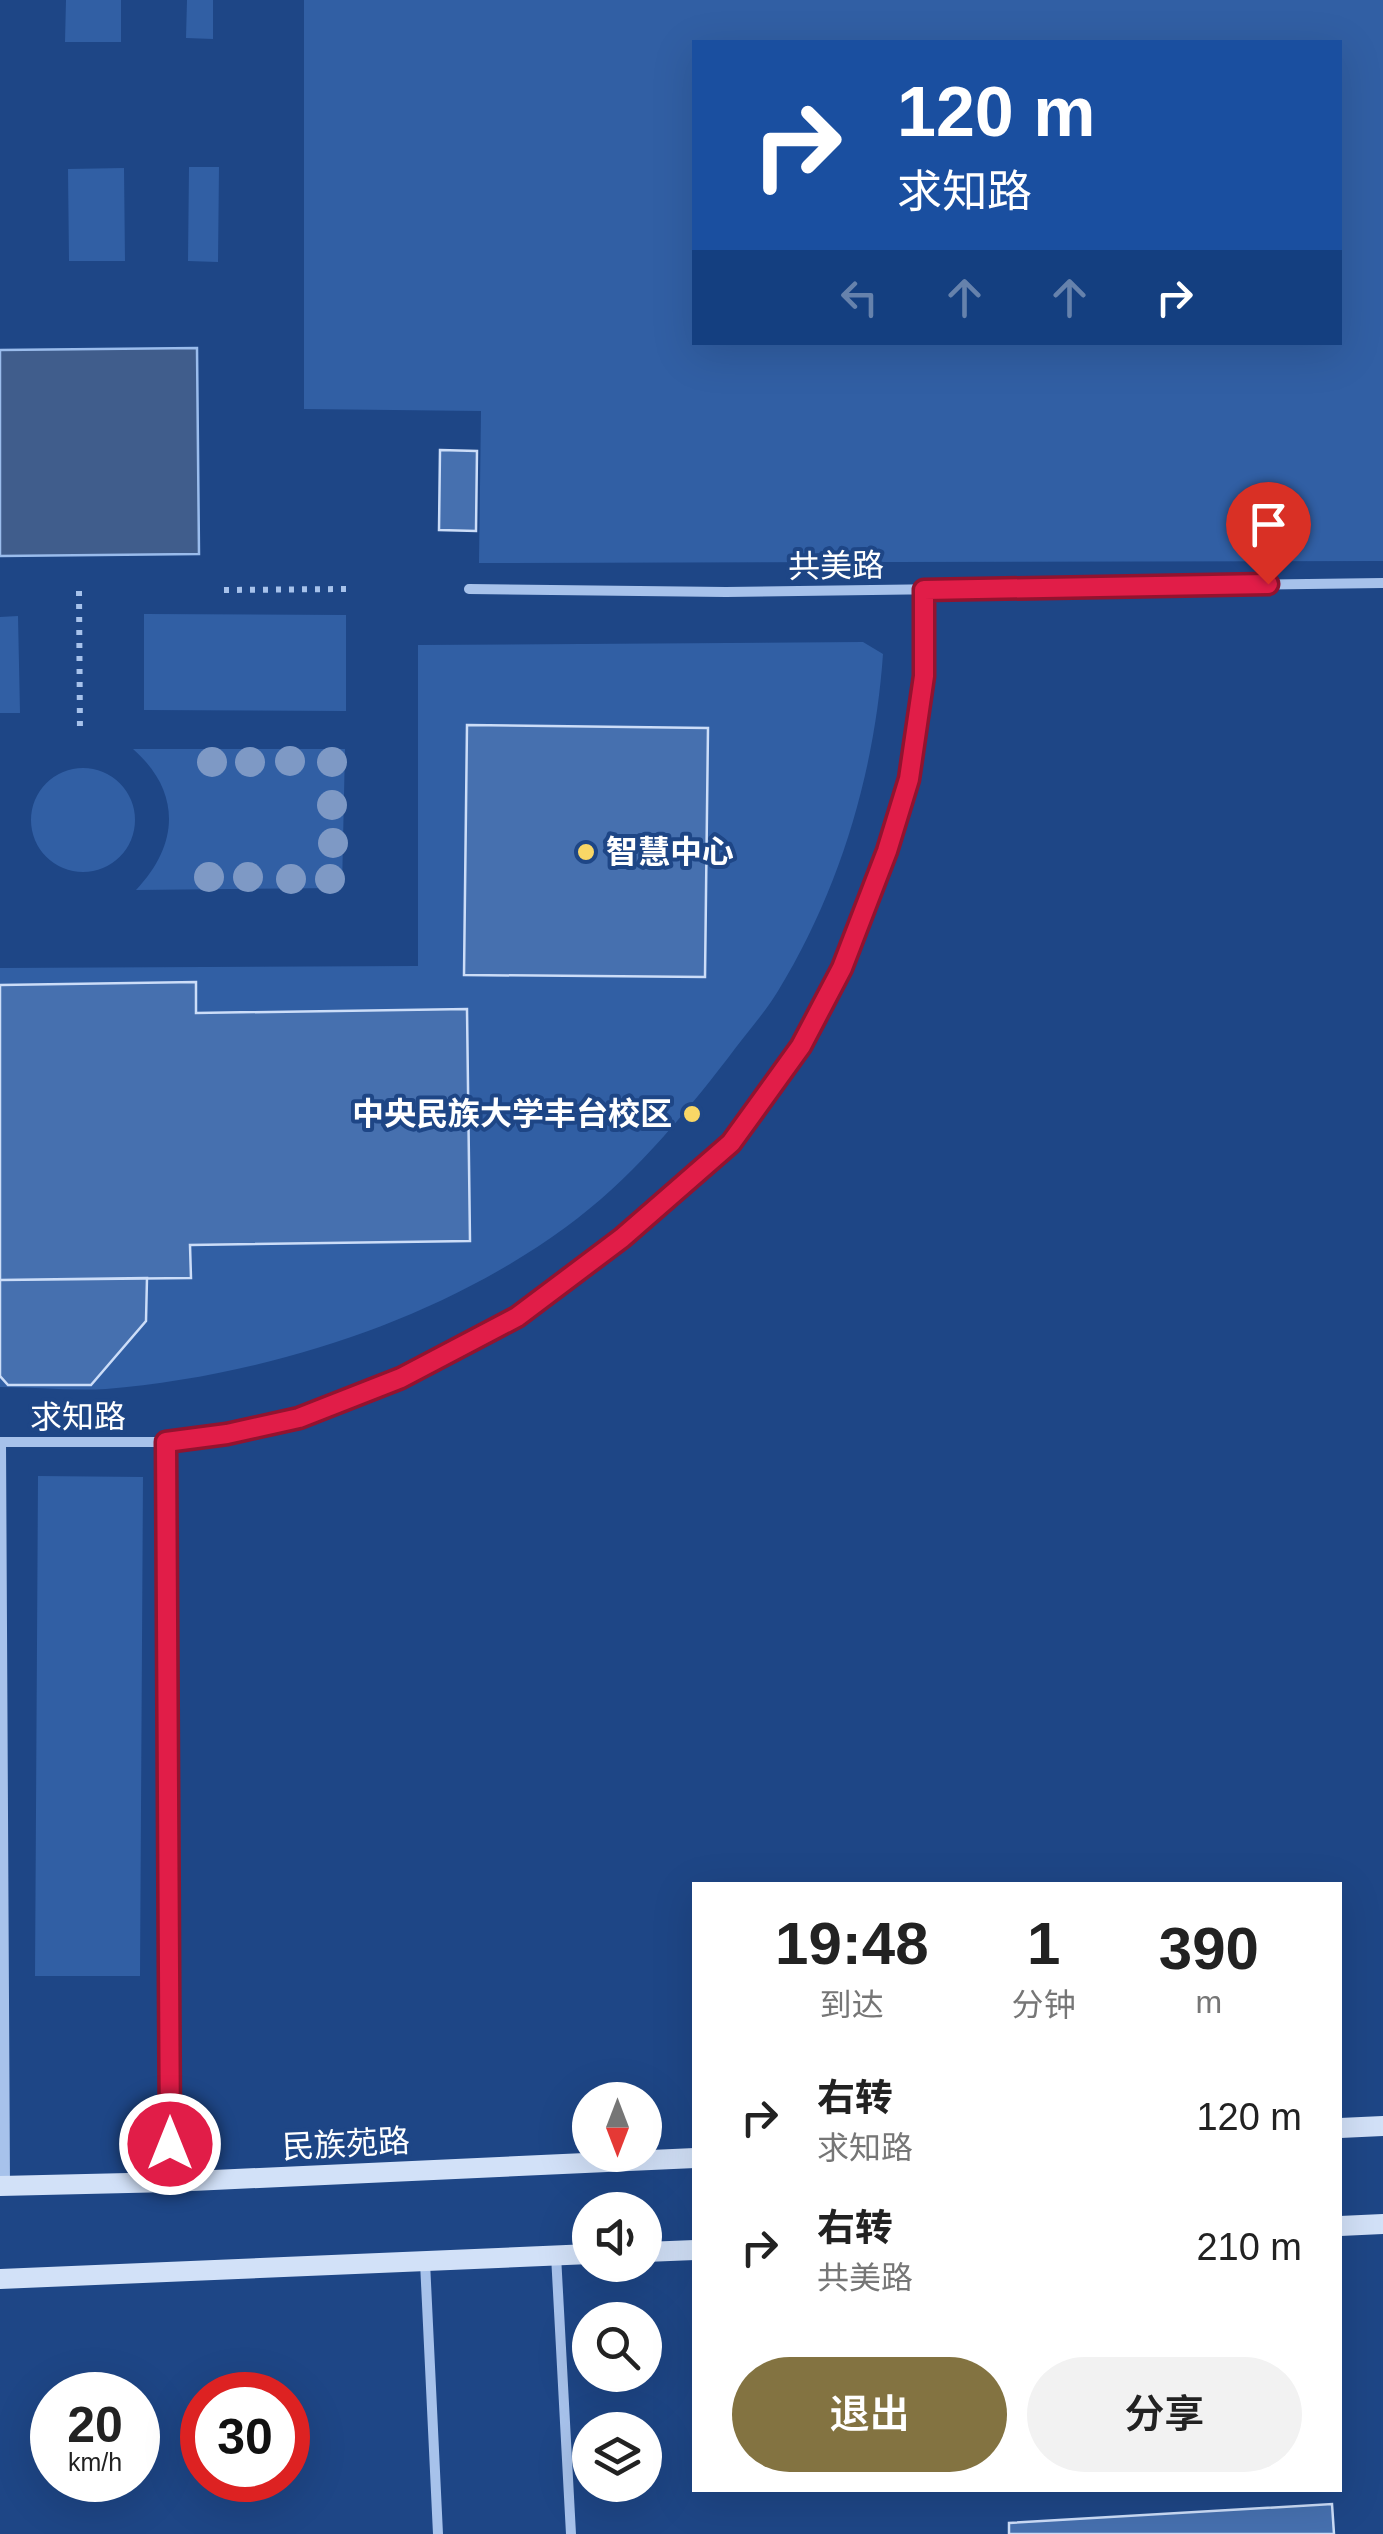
<!DOCTYPE html>
<html lang="zh">
<head>
<meta charset="utf-8">
<style>
	:root { --surface:#fff; --page:#f2f2f2; --text:#222; --muted:#767676; --accent:#837341 }
	body { margin:0; font-family:Helvetica,"Noto Sans SC",sans-serif; background:var(--page); color:var(--text); height:100vh; display:flex; flex-direction:column; font-size:38px; white-space:nowrap }
	* { box-sizing:border-box; margin:0 }
	p { font-size:32px; color:var(--muted) }
	.icon { flex:none; width:55px; height:55px; fill:none; stroke:currentColor; stroke-width:2; stroke-linecap:round; stroke-linejoin:round }
	.map { position:relative; flex:1; overflow:hidden }
	.details { position:absolute; left:692px; top:1882px; width:650px; height:610px; display:flex; flex-direction:column; background:var(--surface); border-radius:0px; box-shadow:0 10px 40px #0002 }
	.details>* { flex:none }
	.top-card { position:absolute; left:692px; top:40px; width:650px; height:305px; border-radius:0px; box-shadow:0 10px 40px #0002; background:#1a4fa0; color:#fff; overflow:hidden }
	.needle { width:65px; rotate:180deg }
	.controls { position:absolute; left:572px; top:2082px; display:grid; gap:20px }
	.controls a { display:grid; place-items:center; width:90px; height:90px; border-radius:50%; background:var(--surface); box-shadow:0 10px 40px #0002; font-size:50px }
	.speed { position:absolute; left:30px; top:2372px; display:flex; gap:20px; font-size:50px; font-weight:700; text-align:center }
	.speed>* { display:grid; place-content:center; width:130px; height:130px; border-radius:50%; background:var(--surface); box-shadow:0 10px 40px #0002; line-height:1 }
	.speed small { font-size:25px; font-weight:400 }
	.speed .limit { border:15px solid #d22; background:#fff; color:#111 }
	.pin { position:absolute; display:grid; place-items:center; width:85px; height:85px; color:#fff; margin:-102px -42px; border-radius:50% 50% 50% 0; rotate:-45deg; box-shadow:0 0 10px #0007 }
	.pin .icon { rotate:45deg }
	.me { position:absolute; width:110px; margin:-55px; rotate:0deg; stroke-linejoin:round; filter:drop-shadow(0 0 8px #0008) }
	.turn { display:flex; align-items:center; gap:35px; height:210px; padding:0 40px; font-size:45px }
	.turn .icon { width:130px; height:130px; stroke-width:2.5 }
	.turn b { display:block; font-size:70px; line-height:85px }
	.lanes { display:flex; align-items:center; height:95px; padding:0 40px; background:#0003; justify-content:center; gap:50px; direction:ltr }
	.lanes .off { opacity:.35 }
	.eta { display:flex; justify-content:space-evenly; align-items:center; height:170px; text-align:center }
	.eta b { font-size:60px; font-weight:600; line-height:70px }
	.cta { display:flex; gap:20px; margin-top:auto; padding:20px 40px }
	.cta a { flex:1; height:115px; border-radius:60px; background:var(--accent); color:#fff; font-size:40px; font-weight:600; line-height:115px; text-align:center }
	.cta a+a { background:var(--page); color:var(--text) }
	ul { padding:0; list-style:none }
	li { display:flex; align-items:center; gap:30px; height:130px; padding:0 40px }
	li div { flex:1 }
	li b { display:block; font-size:38px }
	li em { font-style:normal }
	.map>svg:first-child { display:block }
	.green { fill:#315fa4; fill-rule:evenodd }
	.water { fill:#405d8c; stroke:#9abcec; stroke-width:2.5 }
	.building { fill:#4670af; stroke:#ccddf8; stroke-width:2.5 }
	.lines { fill:none; stroke-linecap:round; stroke-linejoin:round }
	.path { stroke:#a7c2eb; stroke-width:6; stroke-dasharray:5 8; stroke-linecap:butt }
	.street { stroke:#a7c2eb; stroke-width:10 }
	.secondary { stroke:#d2e1f8; stroke-width:20 }
	.tree { fill:#7e99c5 }
	.route-casing { stroke:#92132f; stroke-width:25 }
	.route { stroke:#e11d48; stroke-width:18 }
	.poi-dot { fill:#f9d766; stroke:#1e4686; stroke-width:4 }
	.labels { text-anchor:middle; stroke-width:8; stroke-linejoin:round; paint-order:stroke }
	.street-label { font-size:32px; fill:#fff; stroke:#1e4686 }
	.poi-label { font-size:32px; font-weight:bold; fill:#fff; stroke:#1e4686; text-anchor:start }
</style>
</head>
<body>
<div class="map">
<svg width="1383" height="2534" viewBox="0 0 1383 2534">
	<rect width="100%" height="100%" fill="#1e4686"/>
	<!-- green -->
	<path class="green" d="M66 0H121V42H65Z
		M187 0H213V39L186 38Z
		M304 0H1383V561L479 563 481 411 304 409ZM695 42H1340V342H695Z
		M189 167H219L218 262 188 261Z
		M124 168 125 261H69L68 169Z
		M144 614 346 615V711L144 710Z
		M18 616 20 713H0V617Z
		M863 642 883 654C875 771 840 890 778 991 764 1014 744 1036 728 1058 680 1120 629 1181 566 1227 438 1321 264 1376 106 1389 71 1391 35 1387 0 1387V968L418 966V645Z
		M133 749H345L342 888 136 890C180 844 181 791 133 749Z
		M31 820a52 52 0 1 1 104 0a52 52 0 1 1-104 0Z
		M38 1476 143 1477 140 1976H35Z"/>
	<!-- water -->
	<path class="water" d="M197 348 199 554 0 556V350Z"/>
	<!-- building -->
	<path class="building" d="M440 450 477 451 476 531 439 530Z
		M467 725 708 728 705 977 464 975Z
		M196 982V1013L467 1009 470 1241 190 1245 191 1278 0 1280V985Z
		M147 1278 146 1321 91 1385H8L0 1376V1280Z
		M1332 2504 1334 2534H1009V2523Z"/>
	<g class="lines">
		<!-- path -->
		<path class="path" d="M224 590 346 589
			M79 591 80 734"/>
		<!-- street -->
		<path class="street" d="M469 589 726 592 1383 583
			M0 1442H166L227 1434 299 1418 401 1378 517 1317 622 1238 731 1143 801 1045 841 968 887 851 909 779 924 676V590
			M1 1442 5 2186
			M166 1442 171 2181
			M556 2255 571 2534
			M425 2262 438 2534"/>
		<!-- secondary -->
		<path class="secondary" d="M1340 2128 1383 2126
			M0 2186 171 2182 695 2158
			M1340 2226 1383 2224
			M645 2252 695 2250
			M0 2279 590 2254"/>
	</g>
	<!-- trees -->
	<g class="tree">
		<circle cx="290" cy="761" r="15"/>
		<circle cx="212" cy="762" r="15"/>
		<circle cx="250" cy="762" r="15"/>
		<circle cx="332" cy="762" r="15"/>
		<circle cx="332" cy="805" r="15"/>
		<circle cx="333" cy="843" r="15"/>
		<circle cx="209" cy="877" r="15"/>
		<circle cx="248" cy="877" r="15"/>
		<circle cx="291" cy="879" r="15"/>
		<circle cx="330" cy="879" r="15"/>
	</g>
	<g class="lines">
		<!-- route casing -->
		<g class="route-casing">
			<path id="route" d="M170 2144 166 1442 227 1434 299 1418 401 1378 517 1317 622 1238 731 1143 801 1046 842 968 887 851 909 779 924 676V590L1268 584"/>
		</g>
		<!-- route -->
		<use href="#route" class="route"/>
	</g>
	<!-- markers -->
	<g class="poi-dot">
		<circle cx="586" cy="852" r="10"/>
		<circle cx="692" cy="1114" r="10"/>
	</g>
	<g class="labels">
		<!-- street labels -->
		<g class="street-label">
			<text transform="translate(836 566) rotate(-1)" y="11">共美路</text>
			<text x="78" y="1428">求知路</text>
			<text transform="translate(346 2144) rotate(-3)" y="11">民族苑路</text>
		</g>
		<!-- poi labels -->
		<g class="poi-label">
			<text x="606" y="863">智慧中心</text>
			<text x="672" y="1125" text-anchor="end">中央民族大学丰台校区</text>
		</g>
	</g>
</svg>
<div class="controls">
<a><svg class="needle" viewBox="-14 -14 28 28"><path d="M0-13l5 13h-10z" fill="#e53935"/><path d="M0 13l5-13h-10z" fill="#767676"/></svg></a>
<a><svg class="icon" aria-label="sound" viewBox="0 0 24 24"><path d="M4 9h4l5-4v14l-5-4H4zM17 9q2 3 0 6"/></svg></a>
<a><svg class="icon" aria-label="search" viewBox="0 0 24 24"><circle cx="10" cy="10" r="6"/><path d="M15 15l6 6"/></svg></a>
<a><svg class="icon" aria-label="layers" viewBox="0 0 24 24"><path d="M12 4l9 5-9 5-9-5zM3 14l9 5 9-5"/></svg></a>
</div>
<div class="speed"><div>20<small>km/h</small></div><div class="limit">30</div></div>
<div class="pin" style="left:1268px;top:584px;background:#d93025"><svg class="icon" aria-label="arrive" viewBox="0 0 24 24"><path d="M6 21V4h12l-3 4 3 4H6"/></svg></div>
<svg class="me" style="left:170px;top:2144px" viewBox="-20 -20 40 40"><circle r="17" fill="#e11d48" stroke="#fff" stroke-width="3"/><path d="M0-11L8 9 0 5-8 9z" fill="#fff"/></svg>
<div class="top-card">
<div class="turn"><svg class="icon" aria-label="right" viewBox="0 0 24 24"><path d="M7 20v-9h11M14 6l5 5-5 5"/></svg><div><b>120 m</b>求知路</div></div>
<div class="lanes"><svg class="icon off" aria-label="left" viewBox="0 0 24 24"><path d="M17 20v-9H6M10 6l-5 5 5 5"/></svg><svg class="icon off" aria-label="ahead" viewBox="0 0 24 24"><path d="M12 20V5M6 11l6-6 6 6"/></svg><svg class="icon off" aria-label="ahead" viewBox="0 0 24 24"><path d="M12 20V5M6 11l6-6 6 6"/></svg><svg class="icon" aria-label="right" viewBox="0 0 24 24"><path d="M7 20v-9h11M14 6l5 5-5 5"/></svg></div>
</div>
<section class="details">
<div class="eta">
<div><b>19:48</b><p>到达</p></div>
<div><b>1</b><p>分钟</p></div>
<div><b>390</b><p>m</p></div>
</div>
<ul>
<li><svg class="icon" aria-label="right" viewBox="0 0 24 24"><path d="M7 20v-9h11M14 6l5 5-5 5"/></svg><div><b>右转</b><p>求知路</p></div><em>120 m</em></li>
<li><svg class="icon" aria-label="right" viewBox="0 0 24 24"><path d="M7 20v-9h11M14 6l5 5-5 5"/></svg><div><b>右转</b><p>共美路</p></div><em>210 m</em></li>
</ul>
<div class="cta"><a>退出</a><a>分享</a></div>
</section>
</div>
</body>
</html>
